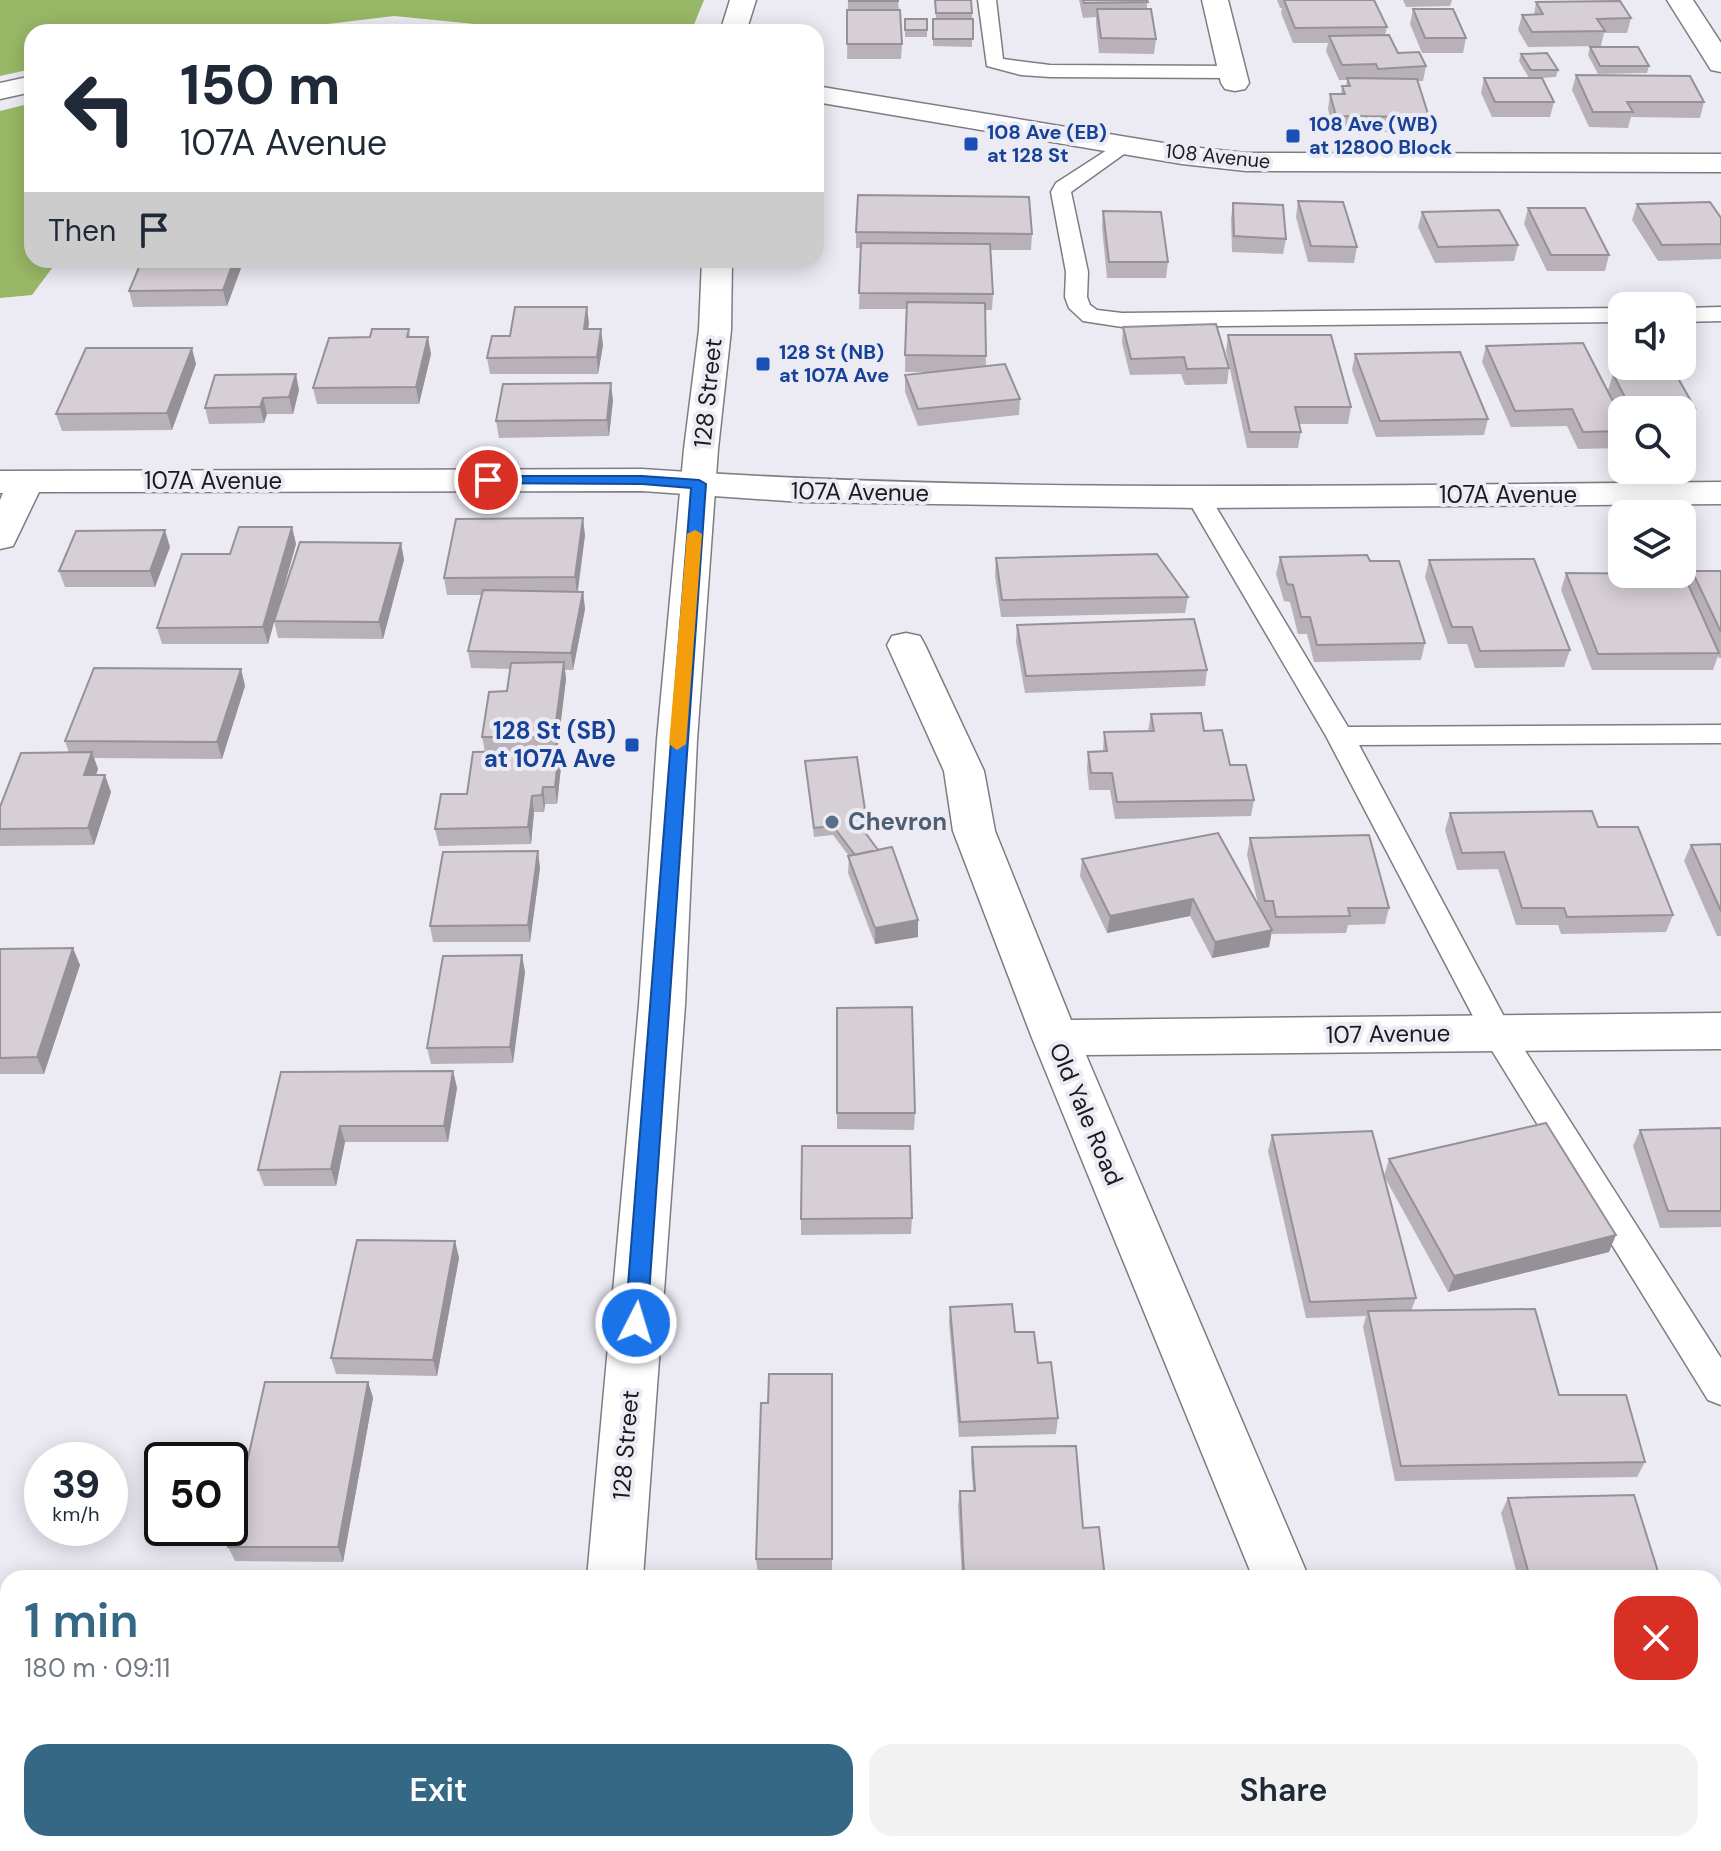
<!DOCTYPE html>
<html lang="en">
<head>
<meta charset="utf-8">
<style>
	:root { --surface:#fff; --page:#f2f2f3; --text:#1f2937; --muted:#747a83; --accent:#356885 }
	body { margin:0; font-family:"DM Sans",sans-serif; background:var(--page); color:var(--text); height:100vh; display:flex; flex-direction:column; font-size:30px; white-space:nowrap }
	* { box-sizing:border-box; margin:0 }
	p { font-size:26px; color:var(--muted) }
	.icon { flex:none; width:44px; height:44px; fill:none; stroke:currentColor; stroke-width:2; stroke-linecap:round; stroke-linejoin:round }
	.map { position:relative; flex:1; overflow:hidden }
	.sheet { position:absolute; left:0px; top:1570px; width:1722px; height:282px; display:flex; flex-direction:column; background:var(--surface); border-radius:24px 24px 0 0; box-shadow:0 4px 20px #0003 }
	.sheet>* { flex:none }
	.guide { position:absolute; left:24px; top:24px; width:800px; height:244px; border-radius:24px; box-shadow:0 4px 20px #0003; background:#fff; color:var(--text); overflow:hidden }
	.tools { position:absolute; left:1608px; top:292px; display:grid; gap:16px }
	.tools a { display:grid; place-items:center; width:88px; height:88px; border-radius:16px; background:var(--surface); box-shadow:0 4px 20px #0003; font-size:40px }
	.speed { position:absolute; left:24px; top:1442px; display:flex; gap:16px; font-size:40px; font-weight:700; text-align:center }
	.speed>* { display:grid; place-content:center; width:104px; height:104px; border-radius:50%; background:var(--surface); box-shadow:0 4px 20px #0003; line-height:1 }
	.speed small { font-size:20px; font-weight:400 }
	.speed .limit { border:4px solid #111; border-radius:12px; background:#fff; color:#111 }
	.pin { position:absolute; display:grid; place-items:center; width:68px; height:68px; color:#fff; margin:-34px; border:4px solid #fff; border-radius:50%; box-shadow:0 2px 8px #0007 }
	.me { position:absolute; width:88px; margin:-44px; rotate:5deg; stroke-linejoin:round; filter:drop-shadow(0 0 6px #0008) }
	.turn { display:flex; align-items:center; gap:28px; height:168px; padding:0 24px; font-size:36px }
	.turn .icon { width:104px; height:104px; stroke-width:2.5 }
	.turn b { display:block; font-size:56px; line-height:68px }
	.then { display:flex; align-items:center; height:76px; padding:0 24px; background:#0003; gap:16px; font-size:30px }
	.round { display:grid; place-items:center; flex:none; width:84px; height:84px; border-radius:24px; background:var(--page) }
	.overview { display:flex; align-items:center; justify-content:space-between; height:136px; padding:0 24px }
	h1 { font-size:48px; font-weight:600; line-height:60px; color:var(--accent) }
	.primary-button { display:flex; gap:16px; margin-top:auto; padding:16px 24px }
	.primary-button a { flex:1; height:92px; border-radius:24px; background:var(--accent); color:#fff; font-size:32px; font-weight:600; line-height:92px; text-align:center }
	.primary-button a+a { background:var(--page); color:var(--text) }
	.map>svg:first-child { display:block }
	.forest { fill:#99b867 }
	.lines { fill:none; stroke-linecap:round; stroke-linejoin:round }
	.lane-casing { stroke:#7c7c83; stroke-width:3 }
	.street-casing { stroke:#7c7c83; stroke-width:3 }
	.secondary-casing { stroke:#7c7c83; stroke-width:3 }
	.lane { fill:#fff; fill-rule:evenodd }
	.street { fill:#fff; fill-rule:evenodd }
	.secondary { fill:#fff; fill-rule:evenodd }
	.wall { fill:#b8b2b8 }
	.shaded-wall { fill:#969196 }
	.building { fill:#d6cfd6; stroke:#969196; stroke-width:2 }
	.route { fill:#1a73e8; stroke:#114b97; stroke-width:2 }
	.slow { fill:#f59e0b }
	.transit-dot { fill:#1a4fb4; stroke:#ecebf4; stroke-width:3 }
	.service-dot { fill:#5c6f8a; stroke:#ecebf4; stroke-width:3 }
	.labels { text-anchor:middle; stroke-width:8; stroke-linejoin:round; paint-order:stroke }
	.far-transit-label { font-size:20px; font-weight:bold; fill:#164399; stroke:#ecebf4; text-anchor:start }
	.far-street-label { font-size:20px; fill:#1a1a1d; stroke:#ecebf4 }
	.street-label { font-size:24px; fill:#1a1a1d; stroke:#ecebf4 }
	.transit-label { font-size:24px; font-weight:bold; fill:#164399; stroke:#ecebf4; text-anchor:end }
	.service-label { font-size:24px; font-weight:bold; fill:#4e5e75; stroke:#ecebf4; text-anchor:start }
</style>
</head>
<body>
<div class="map">
<svg width="1721" height="1851" viewBox="0 0 1721 1851">
	<rect width="100%" height="100%" fill="#ecebf4"/>
	<!-- forest -->
	<path class="forest" d="M0 0H704L693 27 657 32H557L394 16 261 32H32V69L0 76Z
		M32 103V260H58L32 295 0 298V111Z"/>
	<g class="lines">
		<!-- lane casing -->
		<g class="lane-casing">
			<path id="lane" d="M978 0H996L1003 59 1050 65 1232 66 1241 72 1232 78 1050 77 1021 75 987 66Z
				M1124 139 1134 145 1131 149 1071 192 1088 272 1087 297 1090 305 1097 310 1122 313 1622 308V322L1122 327 1083 321 1069 308 1065 297 1066 272 1051 192 1056 183Z
				M1721 307V321L1682 322V308Z
				M1198 490 1207 492 1348 727 1721 725V743L1359 745 1508 1024 1721 1358V1405L1708 1400 1486 1041 1326 736 1186 497 1189 492Z"/>
		</g>
		<!-- street casing -->
		<g class="street-casing">
			<path id="street" d="M730 0H756L746 32H720Z
				M1202 0H1228L1249 83 1245 89 1235 91 1225 89 1221 83Z
				M1667 0H1693L1721 43V72L1711 70Z
				M642 469C1001 494 1361 485 1721 482V504L1198 508 802 502 642 491 39 492 13 546 0 549V500L3 493H0V471Z
				M906 633 920 636 925 645 984 771 995 831 1071 1020 1721 1013V1049L1086 1055 1309 1578H1253L1032 1038 953 831 944 771 887 645 892 636Z
				M1362 1844H1424L1427 1851H1365Z"/>
		</g>
		<!-- secondary casing -->
		<g class="secondary-casing">
			<path id="secondary" d="M32 76V92L0 99V83Z
				M816 86 1182 146 1246 153 1721 154V172L1246 171 1182 164 816 102Z
				M702 260H732L731 330 718 449 697 740 685 1005 643 1578H587L639 1005 657 740 684 449 699 330Z
				M562 1844H624V1851H562Z"/>
		</g>
		<!-- lane -->
		<use href="#lane" class="lane"/>
		<!-- street -->
		<use href="#street" class="street"/>
		<!-- secondary -->
		<use href="#secondary" class="secondary"/>
	</g>
	<!-- wall -->
	<path class="wall" d="M848 0H898L902 44 901 59H847Z
		M935 0 972 13V47L933 46V19H936Z
		M1079 0H1147V9L1156 39 1154 54 1099 53 1096 24V17L1083 18Z
		M1277 0H1374L1387 27 1385 35 1398 53 1426 66 1423 81H1417L1429 117 1426 133 1333 131 1328 109 1330 94H1341L1342 86H1346L1347 80H1339L1326 51 1328 43H1293L1281 13 1282 8H1280Z
		M1403 0H1452L1450 6 1406 7Z
		M1536 2 1631 18 1627 33H1604L1601 46 1528 47 1518 30 1522 15H1534Z
		M1413 9 1466 38 1463 53H1422L1410 24Z
		M905 19H927V37H905Z
		M1590 47 1649 66 1647 73 1598 74 1588 55Z
		M1521 54 1558 70 1556 77 1542 78 1554 102 1550 117H1492L1481 93 1484 78H1529L1519 61Z
		M1576 75 1704 102 1700 118 1631 117 1628 128 1589 127 1572 90Z
		M1298 201 1357 247 1354 263 1308 262 1296 217Z
		M1233 203 1286 239 1283 254 1232 252 1231 219Z
		M1637 204 1721 218V259L1658 261 1632 220Z
		M1528 208 1609 255 1605 271H1547L1524 224Z
		M1103 211 1168 262 1166 278H1107L1102 227Z
		M1422 212 1518 245 1514 261 1435 263 1418 227Z
		M856 232 1032 234 1031 250H991L993 294 992 310H985L986 367 1020 399 1019 415 918 426 905 392V375L936 372H905L906 309H859L861 248H856Z
		M244 260 227 306 133 307 129 291Z
		M589 323 588 329 603 345 598 374H490L487 358 510 336Z
		M1123 327 1229 368 1227 384 1185 385 1181 374 1130 375 1122 343Z
		M409 329 410 337 431 354 419 404H317L313 388 370 337Z
		M1228 335 1351 407 1348 424H1299L1301 432 1298 448H1247L1226 351Z
		M1486 346 1622 419V448L1578 449 1567 426 1511 427 1482 362Z
		M1355 354 1488 419 1484 435 1376 437 1352 370Z
		M196 364 172 430 62 431 56 414Z
		M1613 374 1695 408 1689 424H1682V410H1622V418L1608 390Z
		M299 390 293 414H267L264 423 209 424 205 408Z
		M613 400 609 436 499 438 496 421Z
		M292 527 296 544 276 615 401 543 404 560 383 639 278 638 274 621 268 644H162L157 628 230 554Z
		M585 535 578 592H583L585 609 573 670H565L566 679 557 750H559L561 767 557 804H545L544 812H534L531 844 439 846 435 829 467 794 485 752 482 737 507 691 511 669 471 668 468 651 482 595H447L444 578Z
		M170 547 155 587H65L59 571Z
		M1280 557 1370 561 1425 643 1421 660 1314 662 1307 634H1298L1290 602 1284 601 1276 574Z
		M996 558 1188 597 1185 613 1001 617 995 575Z
		M1429 560 1570 650 1564 667 1475 668 1467 644H1448L1425 577Z
		M1692 571H1721V658H1719L1718 656 1713 670H1592L1561 590 1566 573 1688 582Z
		M1017 625 1207 670 1205 686 1025 693 1016 642Z
		M241 669 245 686 222 759 94 758 98 769 96 775 111 792 94 845 0 846V807L69 753 65 741Z
		M1151 714 1204 731 1254 800 1251 816 1115 819 1110 790H1089L1087 769 1088 752H1103L1104 732 1148 731Z
		M805 761 867 823V832H865L918 920V937L875 944 848 873 849 856 833 835 814 837Z
		M1450 813 1598 827 1673 915 1666 932 1561 934 1558 925H1516L1498 869 1457 870 1445 830Z
		M1250 838 1389 908 1385 924 1348 925 1346 933 1272 934V931L1269 947 1212 958 1190 916 1107 933 1080 876 1082 859 1258 904 1247 855Z
		M1721 844V936H1717L1684 861 1691 845Z
		M540 868 530 942H433L430 926Z
		M0 949 80 965 44 1074H0Z
		M525 972 513 1063 431 1064 427 1048Z
		M837 1008 915 1113 914 1130 837 1129Z
		M453 1071 457 1088 448 1142H345L336 1186H264L258 1170 281 1072Z
		M1721 1128V1227L1660 1228 1633 1146 1640 1130Z
		M1272 1135 1416 1298 1411 1311 1559 1395 1645 1462 1637 1477 1395 1481 1363 1327 1366 1316 1306 1318 1268 1151Z
		M1389 1159 1609 1252 1448 1292 1384 1176Z
		M912 1218 911 1234 801 1235V1219Z
		M455 1241 459 1258 437 1376 336 1374 331 1358Z
		M950 1307 1015 1332 1038 1363 1058 1418 1056 1434 959 1437 949 1323Z
		M832 1374V1574H758L756 1559Z
		M368 1382 373 1398 343 1562 235 1561 228 1547Z
		M972 1447 1083 1528 1105 1578H962L958 1506 960 1491H973L971 1462Z
		M1508 1498 1660 1578H1518L1501 1513Z
		M1589 1844H1714L1721 1851H1591Z"/>
	<!-- shaded-wall -->
	<path class="shaded-wall" d="M234 260H244L227 306 223 290Z
		M587 307 589 323 585 345 584 329Z
		M601 329 603 345 598 374 597 357Z
		M428 337 431 354 419 404 416 387Z
		M192 348 196 364 172 430 167 413Z
		M296 374 299 390 293 414 289 397Z
		M611 383 613 400 609 436 607 420Z
		M263 398 267 414 264 423 260 407Z
		M583 518 585 535 577 594 575 577Z
		M292 527 296 544 268 644 263 627Z
		M165 530 170 547 155 587 150 571Z
		M401 543 404 560 383 639 379 622Z
		M583 592 585 609 573 670 571 653Z
		M564 662 566 679 557 754 554 737Z
		M241 669 245 686 222 759 217 742Z
		M559 750 561 767 557 804 555 787Z
		M92 752 98 769 90 792 84 775Z
		M105 775 111 792 94 845 88 828Z
		M543 787 545 804 544 812 542 795Z
		M532 796 534 812 531 844 528 827Z
		M538 851 540 868 530 942 528 925Z
		M1193 899 1190 916 1107 933 1110 916Z
		M918 920V937L875 944V928Z
		M1272 930 1269 947 1212 958 1215 942Z
		M73 948 80 965 44 1074 37 1057Z
		M522 955 525 972 513 1063 510 1047Z
		M453 1071 457 1088 448 1142 444 1126Z
		M340 1126 345 1142 336 1186 331 1169Z
		M1616 1235 1609 1252 1448 1292 1454 1276Z
		M455 1241 459 1258 437 1376 433 1360Z
		M368 1382 373 1398 343 1562 338 1547Z"/>
	<!-- building -->
	<path class="building" d="M849 0H898V1H849Z
		M935 0H971L972 13H936Z
		M1083 0H1147L1148 2 1084 3Z
		M1284 0H1374L1387 27 1295 28Z
		M1620 1 1631 18 1597 19 1605 31 1532 32 1522 15 1543 14 1536 2Z
		M1097 9H1151L1156 39 1101 38Z
		M1413 9H1453L1466 38H1425Z
		M847 10H900L902 44H847Z
		M905 19H927V30H905Z
		M933 19H973V39H933Z
		M1389 35 1398 53 1419 52 1426 66 1378 69 1376 64 1342 65 1329 36Z
		M1590 47H1638L1649 66H1600Z
		M1547 53 1558 70H1531L1521 54Z
		M1576 75 1690 76 1704 102H1627L1633 112H1593Z
		M1347 78 1417 79 1429 117 1336 116 1330 94H1345L1342 86H1350Z
		M1484 78H1542L1554 102H1495Z
		M858 195 1029 197 1032 234 856 232Z
		M1298 201 1343 202 1357 247 1311 246Z
		M1710 202 1721 218V244L1662 245 1637 204Z
		M1233 203 1283 205 1286 239 1234 236Z
		M1528 208H1585L1609 255H1551Z
		M1499 210 1518 245 1438 247 1422 212Z
		M1103 211 1161 212 1168 262H1109Z
		M861 243 990 244 993 294 859 293Z
		M142 260H234L223 290 129 291Z
		M907 302 985 303 986 356 905 355Z
		M515 307H587L584 329H601L597 357 487 358 492 336H510Z
		M1216 324 1229 368 1187 369 1184 357 1131 359 1123 327Z
		M372 329H409L407 337H428L416 387 313 388 329 338 370 337Z
		M1228 335H1331L1351 407H1295L1301 432H1250Z
		M1583 343 1622 419V431L1583 432 1572 409 1515 411 1486 346Z
		M86 348H192L167 413 56 414Z
		M1460 352 1488 419 1380 421 1355 354Z
		M1005 364 1020 399 918 409 905 375Z
		M1675 373 1695 408 1631 409 1613 374Z
		M296 374 289 397 263 398 260 407 205 408 215 375Z
		M611 383 607 420 496 421 503 384Z
		M583 518 575 577 444 578 456 519Z
		M239 527H292L263 627 157 628 182 554H230Z
		M165 530 150 571H59L76 531Z
		M300 542 401 543 379 622 274 621Z
		M1157 554 1188 597 1002 600 996 558Z
		M1367 555 1370 561H1399L1425 643 1317 645 1310 617H1301L1293 585 1287 584 1280 557Z
		M1534 559 1570 650 1480 651 1472 627H1452L1429 560Z
		M1692 571H1721V632Z
		M1566 573 1682 574 1683 573 1719 653 1598 654Z
		M483 590 583 592 571 653 468 651Z
		M1194 619 1207 670 1026 676 1017 625Z
		M564 662 554 737H482L489 692 507 691 511 663Z
		M94 668 241 669 217 742 65 741Z
		M1201 713 1204 731 1222 730 1230 765H1246L1254 800 1117 802 1112 773H1091L1088 752 1107 751 1104 732 1154 731 1151 714Z
		M559 750 555 787H543L542 795 532 796 528 827 435 829 441 794H467L473 752Z
		M92 752 84 775H105L88 828 0 829V807L21 753Z
		M857 757 867 823 859 824 878 850 855 855 833 826 814 828 805 761Z
		M1592 811 1598 827H1638L1673 915 1567 917 1564 908H1522L1504 852 1462 853 1450 813Z
		M1218 833 1272 930 1215 942 1193 899 1110 916 1082 859Z
		M1369 835 1389 908H1348L1350 916 1276 917 1273 901H1265L1250 838Z
		M1721 844V911L1691 845Z
		M892 847 918 920 875 928 848 856Z
		M538 851 528 925 430 926 443 852Z
		M73 948 37 1057 0 1058V949Z
		M522 955 510 1047 427 1048 443 956Z
		M912 1007 915 1113H837V1008Z
		M453 1071 444 1126H340L331 1169 258 1170 281 1072Z
		M1546 1123 1616 1235 1454 1276 1389 1159Z
		M1721 1128V1211H1668L1640 1130Z
		M1372 1131 1416 1298 1310 1302 1272 1135Z
		M802 1146H910L912 1218 801 1219Z
		M357 1240 455 1241 433 1360 331 1358Z
		M1012 1304 1015 1332H1034L1038 1363 1051 1362 1058 1418 960 1422 950 1307Z
		M1535 1309 1559 1395H1626L1645 1462 1401 1466 1368 1311Z
		M769 1374H832V1559H756L761 1403H768Z
		M265 1382H368L338 1547H228Z
		M1076 1446 1083 1528 1099 1527 1105 1578H964L960 1491H975L972 1447Z
		M1634 1495 1660 1578H1530L1508 1498Z
		M1714 1717H1721V1851H1603L1601 1844H1714Z"/>
	<!-- route -->
	<path class="route" d="M488 476H642L699 480 706 484 647 1323 644 1330 636 1333 628 1330 625 1323 691 488 642 484 483 483 481 480Z"/>
	<!-- slow -->
	<path class="slow" d="M695 530 702 534 686 744 677 750 669 744 687 534Z"/>
	<!-- markers -->
	<g class="transit-dot">
		<rect x="1285" y="128" width="16" height="16" rx="4"/>
		<rect x="963" y="136" width="16" height="16" rx="4"/>
		<rect x="755" y="356" width="16" height="16" rx="4"/>
		<rect x="624" y="737" width="16" height="16" rx="4"/>
	</g>
	<circle class="service-dot" cx="832" cy="822" r="8"/>
	<g class="labels">
		<!-- far-transit labels -->
		<g class="far-transit-label">
			<text x="1309" y="131">108 Ave (WB)<tspan x="1309" dy="23">at 12800 Block</tspan></text>
			<text x="987" y="139">108 Ave (EB)<tspan x="987" dy="23">at 128 St</tspan></text>
			<text x="779" y="359">128 St (NB)<tspan x="779" dy="23">at 107A Ave</tspan></text>
		</g>
		<!-- far-street labels -->
		<g class="far-street-label">
			<text transform="translate(1218 156) rotate(6)" y="7">108 Avenue</text>
		</g>
		<!-- street labels -->
		<g class="street-label">
			<text transform="translate(708 393) rotate(-84)" y="8">128 Street</text>
			<text x="213" y="489">107A Avenue</text>
			<text transform="translate(860 492) rotate(1)" y="8">107A Avenue</text>
			<text x="1508" y="503">107A Avenue</text>
			<text transform="translate(1388 1034) rotate(-1)" y="8">107 Avenue</text>
			<text transform="translate(1086 1114) rotate(67)" y="8">Old Yale Road</text>
			<text transform="translate(626 1445) rotate(-85)" y="8">128 Street</text>
		</g>
		<!-- transit labels -->
		<g class="transit-label">
			<text x="616" y="739">128 St (SB)<tspan x="616" dy="28">at 107A Ave</tspan></text>
		</g>
		<!-- service labels -->
		<g class="service-label">
			<text x="848" y="830">Chevron</text>
		</g>
	</g>
</svg>
<div class="tools">
<a><svg class="icon" aria-label="sound" viewBox="0 0 24 24"><path d="M4 9h4l5-4v14l-5-4H4zM17 9q2 3 0 6"/></svg></a>
<a><svg class="icon" aria-label="search" viewBox="0 0 24 24"><circle cx="10" cy="10" r="6"/><path d="M15 15l6 6"/></svg></a>
<a><svg class="icon" aria-label="layers" viewBox="0 0 24 24"><path d="M12 4l9 5-9 5-9-5zM3 14l9 5 9-5"/></svg></a>
</div>
<div class="speed"><div>39<small>km/h</small></div><div class="limit">50</div></div>
<div class="pin" style="left:488px;top:480px;background:#d93025"><svg class="icon" aria-label="arrive" viewBox="0 0 24 24"><path d="M6 21V4h12l-3 4 3 4H6"/></svg></div>
<svg class="me" style="left:636px;top:1323px" viewBox="-20 -20 40 40"><circle r="17" fill="#1a73e8" stroke="#fff" stroke-width="3"/><path d="M0-11L8 9 0 5-8 9z" fill="#fff"/></svg>
<div class="guide">
<div class="turn"><svg class="icon" aria-label="left" viewBox="0 0 24 24"><path d="M17 20v-9H6M10 6l-5 5 5 5"/></svg><div><b>150 m</b>107A Avenue</div></div>
<div class="then">Then<svg class="icon" aria-label="arrive" viewBox="0 0 24 24"><path d="M6 21V4h12l-3 4 3 4H6"/></svg></div>
</div>
<section class="sheet">
<div class="overview"><div><h1>1 min</h1><p>180 m · 09:11</p></div><a class="round" style="background:#d93025;color:#fff"><svg class="icon" aria-label="close" viewBox="0 0 24 24"><path d="M6 6l12 12M18 6L6 18"/></svg></a></div>
<div class="primary-button"><a>Exit</a><a>Share</a></div>
</section>
</div>
</body>
</html>
